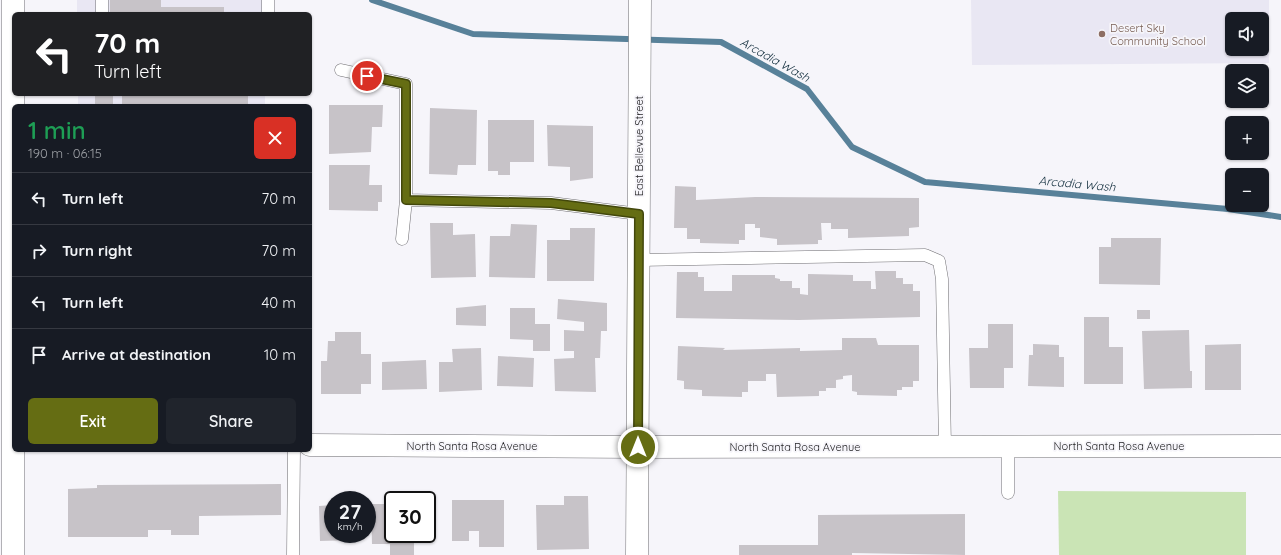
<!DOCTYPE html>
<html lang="en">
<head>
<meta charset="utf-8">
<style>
	:root { --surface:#171b24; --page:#20242c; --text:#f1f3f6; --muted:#9ea1a6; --line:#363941; --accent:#656d13 }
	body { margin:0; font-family:Quicksand,sans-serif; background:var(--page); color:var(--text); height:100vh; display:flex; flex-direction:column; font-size:15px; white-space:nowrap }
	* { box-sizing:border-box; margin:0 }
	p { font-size:13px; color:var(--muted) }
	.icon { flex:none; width:22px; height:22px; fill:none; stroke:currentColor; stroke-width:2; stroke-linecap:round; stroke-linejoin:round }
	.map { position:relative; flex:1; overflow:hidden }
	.side { position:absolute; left:12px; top:104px; width:300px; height:348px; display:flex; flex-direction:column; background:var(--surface); border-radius:6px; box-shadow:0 1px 3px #0004 }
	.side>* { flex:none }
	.top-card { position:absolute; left:12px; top:12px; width:300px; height:84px; border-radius:6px; box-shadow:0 1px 3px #0004; background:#202124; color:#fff; overflow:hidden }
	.controls { position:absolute; left:1225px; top:12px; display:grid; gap:8px }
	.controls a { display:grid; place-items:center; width:44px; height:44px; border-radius:6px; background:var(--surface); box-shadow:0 1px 3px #0004; font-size:20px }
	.speed { position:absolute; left:324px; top:491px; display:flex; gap:8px; font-size:20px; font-weight:700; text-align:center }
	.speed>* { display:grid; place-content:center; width:52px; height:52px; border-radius:50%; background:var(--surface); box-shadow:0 1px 3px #0004; line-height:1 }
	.speed small { font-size:10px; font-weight:400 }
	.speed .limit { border:2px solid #111; border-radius:6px; background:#fff; color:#111 }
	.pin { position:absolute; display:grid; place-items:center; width:34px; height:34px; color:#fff; margin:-17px; border:2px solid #fff; border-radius:50%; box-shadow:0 1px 4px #0007 }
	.me { position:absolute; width:44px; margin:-22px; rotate:0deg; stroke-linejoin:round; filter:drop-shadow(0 0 3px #0008) }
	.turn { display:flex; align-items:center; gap:14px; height:84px; padding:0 16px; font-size:18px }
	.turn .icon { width:52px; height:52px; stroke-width:2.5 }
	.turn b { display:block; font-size:28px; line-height:34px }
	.round { display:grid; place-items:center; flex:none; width:42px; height:42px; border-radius:6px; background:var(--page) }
	.headline { display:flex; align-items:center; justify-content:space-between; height:68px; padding:0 16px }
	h1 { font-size:24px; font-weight:600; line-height:30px; color:#1e9e55 }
	.button { display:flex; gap:8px; margin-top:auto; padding:8px 16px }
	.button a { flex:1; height:46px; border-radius:6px; background:var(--accent); color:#fff; font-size:16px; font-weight:600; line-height:46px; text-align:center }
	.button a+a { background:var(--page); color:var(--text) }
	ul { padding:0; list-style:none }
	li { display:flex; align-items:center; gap:12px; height:52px; padding:0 16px; border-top:1px solid var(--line) }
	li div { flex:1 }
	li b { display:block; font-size:15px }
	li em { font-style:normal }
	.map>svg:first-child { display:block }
	.built { fill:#e9e7f3; fill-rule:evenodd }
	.green { fill:#cae4b5 }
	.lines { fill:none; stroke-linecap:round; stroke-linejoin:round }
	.stream { stroke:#588199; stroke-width:6 }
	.building { fill:#c7c3c8 }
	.service-casing { stroke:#6f6e72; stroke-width:13 }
	.minor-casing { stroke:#6f6e72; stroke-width:23 }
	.primary-casing { stroke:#6f6e72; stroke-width:23 }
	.service { stroke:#fff; stroke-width:12 }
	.minor { stroke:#fff; stroke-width:22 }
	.primary { stroke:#fff; stroke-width:22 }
	.route-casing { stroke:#42470c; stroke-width:10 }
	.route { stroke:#656d13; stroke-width:7 }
	.education-dot { fill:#8d6e63; stroke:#f6f5fa; stroke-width:1.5 }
	.labels { text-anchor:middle; stroke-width:3.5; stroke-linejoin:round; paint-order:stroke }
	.education-label { font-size:11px; fill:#785e54; stroke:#f6f5fa; text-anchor:start }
	.street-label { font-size:11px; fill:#1f1f21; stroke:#f6f5fa }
	.water-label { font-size:12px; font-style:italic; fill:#122e3d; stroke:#f6f5fa }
</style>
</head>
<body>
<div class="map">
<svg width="1281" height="555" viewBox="0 0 1281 555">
	<rect width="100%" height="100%" fill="#f6f5fa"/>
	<!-- built -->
	<path class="built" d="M77 0H264V14H77Z
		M971 0H1269V63L972 65ZM1232 19H1262V49H1232Z
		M78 94H265V106H78Z"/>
	<!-- green -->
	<path class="green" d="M1058 491 1246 492V555H1059Z"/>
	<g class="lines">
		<!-- stream -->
		<path class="stream" d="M372 0 473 34 721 42 807 89 852 147 925 182 1228 209 1281 217"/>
	</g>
	<!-- building -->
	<path class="building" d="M110 0H161V7H224V14H110Z
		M95 94H113V106H95Z
		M122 94H248V106H122Z
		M329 105H383L382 127H372L371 152 329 154Z
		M430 108 477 110 476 165H458L457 175 429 174Z
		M488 120H534V162H510V175H498V171H488Z
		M547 125 593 126V178L570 181V167L548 166Z
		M329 165H370L369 185H382V202H378V211L329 210Z
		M675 186 696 187V200L755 197 919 198V227L909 228V236L848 238V229H831V223H821L822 240H818V244L777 245V239L760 237V228H755V224H745V240H739V244L700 243V239H687V228H674Z
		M430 223H453V235L475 234 476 277 431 278Z
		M511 224 537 225 535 278 489 277 490 236H510Z
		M570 228H595L594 281H547V240H570Z
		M1111 238H1161L1160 285 1099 284V247H1111Z
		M875 271H896V278H903V284H913V291H920V317L799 320 676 318 677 272H698V277H704V291H732V275H775V278L780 279V281H792V288H800V294L808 295V274L853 275V281H871V289H876Z
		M558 299 607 303V331H601L600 358H595L596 392 555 391 554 359 574 358V351H564V330L584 331V322L557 319Z
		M486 305V326L456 325V308Z
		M510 308H535V324H550V351H533V340L510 339Z
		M1137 310H1150V319H1137Z
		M1084 317H1109V347H1123V384H1084Z
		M988 324H1013V368H1004V388H970L969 348H988Z
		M1189 330 1190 371H1192V388L1144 389 1142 331Z
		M335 332H361V354H371V384H361V394H321V361H327L328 341H335Z
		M842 338H876L878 345H919V381H913V387H902V390H897V396L857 395V392L852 391V375L843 376V379L836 380V388H826V391H819V396L777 397 776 374H766V381H748V392H742V397L702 396V390L684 389V381L677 380 678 346 725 348 723 350 800 348V351L842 350Z
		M1033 344 1059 345V357H1064V387L1028 386 1029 355H1033Z
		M1241 344V390H1205V345Z
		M481 348 482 390 439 392V362H453L452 349Z
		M498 356 534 358 533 387 497 386Z
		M426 360 427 389 382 390V362Z
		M281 484V515L199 516V535H171V530H148V537H68V489L97 488V485Z
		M564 496H588L589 549 537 550 536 505H564Z
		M452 500H504V547H479V531H469V541H452Z
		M371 504H393V534H414V555H390V544H372Z
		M333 505V534H357V540L320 541 319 506Z
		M965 514V555L852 553V555H739V545H818V515Z"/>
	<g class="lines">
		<!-- service casing -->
		<g class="service-casing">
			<path id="service" d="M102 0V14
				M268 0V14
				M341 70 406 84V200L551 203 639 214
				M402 239 406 200
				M639 260 925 255 939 261 942 279 945 447
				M1008 447V493
				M293 555 294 450"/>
		</g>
		<!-- minor casing -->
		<g class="minor-casing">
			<path id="minor" d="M310 445 638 447 1281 446
				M637 555 640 0"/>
		</g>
		<!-- primary casing -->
		<g class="primary-casing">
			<path id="primary" d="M13 0V555"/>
		</g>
		<!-- service -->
		<use href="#service" class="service"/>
		<!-- minor -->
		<use href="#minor" class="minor"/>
		<!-- primary -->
		<use href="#primary" class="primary"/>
	</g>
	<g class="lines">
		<!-- route casing -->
		<g class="route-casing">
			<path id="route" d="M367 76 406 84V200L551 203 639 214 638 447"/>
		</g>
		<!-- route -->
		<use href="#route" class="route"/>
	</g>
	<!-- markers -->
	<circle class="education-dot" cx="1102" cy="34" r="4"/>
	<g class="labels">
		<!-- education labels -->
		<g class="education-label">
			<text x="1110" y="32">Desert Sky<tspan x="1110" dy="13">Community School</tspan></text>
		</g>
		<!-- street labels -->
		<g class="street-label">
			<text transform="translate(639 146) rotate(-90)" y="4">East Bellevue Street</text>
			<text x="472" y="450">North Santa Rosa Avenue</text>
			<text x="1119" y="450">North Santa Rosa Avenue</text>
			<text x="795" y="451">North Santa Rosa Avenue</text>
		</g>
		<!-- water labels -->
		<g class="water-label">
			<text transform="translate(775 60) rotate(29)" y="4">Arcadia Wash</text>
			<text transform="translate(1077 184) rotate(5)" y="4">Arcadia Wash</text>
		</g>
	</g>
</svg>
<div class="controls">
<a><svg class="icon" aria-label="sound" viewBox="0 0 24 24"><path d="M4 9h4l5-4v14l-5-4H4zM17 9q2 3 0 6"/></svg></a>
<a><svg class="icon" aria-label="layers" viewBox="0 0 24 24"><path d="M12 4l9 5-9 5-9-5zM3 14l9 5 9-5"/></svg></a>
<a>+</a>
<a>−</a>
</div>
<div class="speed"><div>27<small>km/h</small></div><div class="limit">30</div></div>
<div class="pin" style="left:367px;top:76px;background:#d93025"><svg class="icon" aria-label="arrive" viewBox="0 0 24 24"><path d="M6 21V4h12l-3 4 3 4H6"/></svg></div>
<svg class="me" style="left:638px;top:447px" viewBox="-20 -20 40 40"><circle r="17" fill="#656d13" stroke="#fff" stroke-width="3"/><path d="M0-11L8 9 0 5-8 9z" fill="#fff"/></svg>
<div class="top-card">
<div class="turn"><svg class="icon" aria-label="left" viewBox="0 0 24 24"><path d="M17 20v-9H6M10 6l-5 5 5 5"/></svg><div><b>70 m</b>Turn left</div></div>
</div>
<section class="side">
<div class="headline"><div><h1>1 min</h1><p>190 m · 06:15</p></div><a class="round" style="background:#d93025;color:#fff"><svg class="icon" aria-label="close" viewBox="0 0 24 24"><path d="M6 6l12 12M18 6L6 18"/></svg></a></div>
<ul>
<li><svg class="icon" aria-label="left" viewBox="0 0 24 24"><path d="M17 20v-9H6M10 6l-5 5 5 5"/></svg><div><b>Turn left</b></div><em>70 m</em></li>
<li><svg class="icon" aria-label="right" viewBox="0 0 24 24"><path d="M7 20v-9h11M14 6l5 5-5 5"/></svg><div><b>Turn right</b></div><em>70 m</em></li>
<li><svg class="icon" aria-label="left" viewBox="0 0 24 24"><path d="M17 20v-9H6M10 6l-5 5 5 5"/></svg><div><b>Turn left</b></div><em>40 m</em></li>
<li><svg class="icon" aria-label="arrive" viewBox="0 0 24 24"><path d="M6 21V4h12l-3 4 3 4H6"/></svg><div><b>Arrive at destination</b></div><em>10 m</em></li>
</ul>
<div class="button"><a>Exit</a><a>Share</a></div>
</section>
</div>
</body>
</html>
